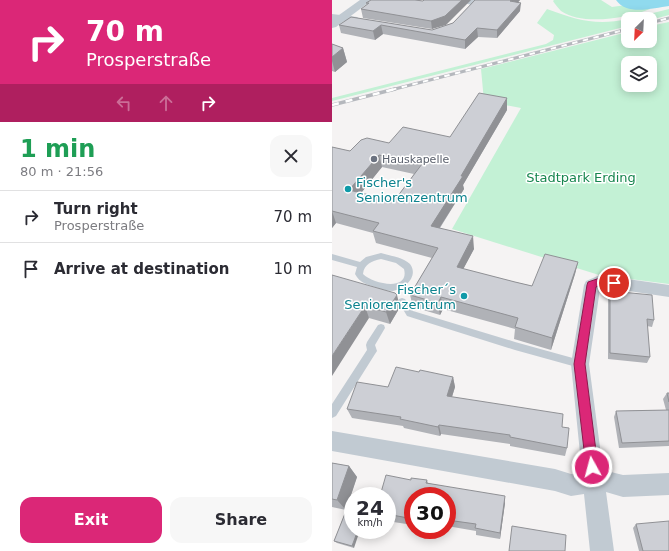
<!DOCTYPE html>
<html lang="en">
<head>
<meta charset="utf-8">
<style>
	:root { --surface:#fff; --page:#f7f7f7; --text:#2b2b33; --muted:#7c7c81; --line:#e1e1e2; --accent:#db2777 }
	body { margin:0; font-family:"DejaVu Sans",sans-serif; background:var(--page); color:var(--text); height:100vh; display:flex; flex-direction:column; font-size:15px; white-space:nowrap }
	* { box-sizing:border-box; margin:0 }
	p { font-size:13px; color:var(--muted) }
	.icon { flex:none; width:22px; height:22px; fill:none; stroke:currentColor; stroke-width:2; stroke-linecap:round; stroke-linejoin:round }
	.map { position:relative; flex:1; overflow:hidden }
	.side { display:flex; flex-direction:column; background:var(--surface); width:332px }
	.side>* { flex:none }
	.banner { background:#db2777; color:#fff; overflow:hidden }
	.needle { width:26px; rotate:204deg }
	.tools { position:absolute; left:289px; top:12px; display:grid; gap:8px }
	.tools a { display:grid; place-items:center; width:36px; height:36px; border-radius:8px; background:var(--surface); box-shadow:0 2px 10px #0003; font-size:20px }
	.speed { position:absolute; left:12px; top:487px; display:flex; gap:8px; font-size:20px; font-weight:700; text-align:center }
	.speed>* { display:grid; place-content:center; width:52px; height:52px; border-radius:50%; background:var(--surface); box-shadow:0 2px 10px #0003; line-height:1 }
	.speed small { font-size:10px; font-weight:400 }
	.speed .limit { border:6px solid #d22; background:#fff; color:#111 }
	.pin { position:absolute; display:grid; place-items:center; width:34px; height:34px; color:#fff; margin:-17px; border:2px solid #fff; border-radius:50%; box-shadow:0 1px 4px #0007 }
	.me { position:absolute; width:44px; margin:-22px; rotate:353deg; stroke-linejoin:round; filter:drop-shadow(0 0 3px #0008) }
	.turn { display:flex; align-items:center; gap:14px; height:84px; padding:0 20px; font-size:18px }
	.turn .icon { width:52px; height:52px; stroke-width:2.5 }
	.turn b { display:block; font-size:28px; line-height:34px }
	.lanes { display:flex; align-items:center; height:38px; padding:0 20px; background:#0003; justify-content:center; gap:20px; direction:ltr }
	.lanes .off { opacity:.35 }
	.round { display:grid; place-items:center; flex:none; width:42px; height:42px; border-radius:12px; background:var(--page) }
	.overview { display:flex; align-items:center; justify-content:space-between; height:68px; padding:0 20px }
	h1 { font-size:24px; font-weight:600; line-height:30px; color:#1e9e55 }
	.primary-button { display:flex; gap:8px; margin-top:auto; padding:8px 20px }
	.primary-button a { flex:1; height:46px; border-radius:12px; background:var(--accent); color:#fff; font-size:16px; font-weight:600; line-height:46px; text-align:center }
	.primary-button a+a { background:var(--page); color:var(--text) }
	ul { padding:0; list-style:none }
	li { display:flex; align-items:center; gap:12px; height:52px; padding:0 20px; border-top:1px solid var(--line) }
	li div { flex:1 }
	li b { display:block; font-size:15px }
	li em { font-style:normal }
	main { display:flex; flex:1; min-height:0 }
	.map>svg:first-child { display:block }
	.green { fill:#c3f1d5; fill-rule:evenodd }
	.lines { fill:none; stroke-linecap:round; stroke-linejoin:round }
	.river { fill:#90daee; fill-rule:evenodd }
	.service { fill:#c1cad2; fill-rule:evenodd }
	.minor { fill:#c1cad2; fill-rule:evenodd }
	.tertiary { fill:#c1cad2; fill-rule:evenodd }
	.rail-far1-casing { stroke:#b5b8bd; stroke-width:3 }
	.rail-casing { stroke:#b5b8bd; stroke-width:3.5 }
	.rail-far1 { stroke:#fff; stroke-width:2; stroke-dasharray:5.5; stroke-linecap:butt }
	.rail { stroke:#fff; stroke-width:2.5; stroke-dasharray:7; stroke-linecap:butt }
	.wall { fill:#b0b2b7; fill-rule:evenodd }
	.shaded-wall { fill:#909195 }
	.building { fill:#cdcfd5; stroke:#909195; fill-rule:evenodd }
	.route { fill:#db2777; stroke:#8e194d }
	.worship-dot { fill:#6b7280; stroke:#fff; stroke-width:1.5 }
	.culture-dot { fill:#0f9aa8; stroke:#fff; stroke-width:1.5 }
	.labels { text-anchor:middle; stroke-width:3; stroke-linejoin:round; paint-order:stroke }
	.far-worship-label { font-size:11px; fill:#5b616d; stroke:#fff; text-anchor:start }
	.park-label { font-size:13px; fill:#17864f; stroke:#fff }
	.culture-label { font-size:13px; fill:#0d838f; stroke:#fff; text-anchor:start }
</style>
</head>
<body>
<main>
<section class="side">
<div class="banner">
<div class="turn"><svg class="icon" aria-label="right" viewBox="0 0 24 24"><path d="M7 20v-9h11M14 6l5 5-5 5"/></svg><div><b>70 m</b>Prosperstraße</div></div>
<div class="lanes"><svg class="icon off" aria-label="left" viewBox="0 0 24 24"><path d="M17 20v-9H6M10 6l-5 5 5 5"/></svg><svg class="icon off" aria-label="ahead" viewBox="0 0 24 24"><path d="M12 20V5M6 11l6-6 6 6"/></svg><svg class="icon" aria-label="right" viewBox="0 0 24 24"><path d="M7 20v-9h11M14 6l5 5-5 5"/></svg></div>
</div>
<div class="overview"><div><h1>1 min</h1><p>80 m · 21:56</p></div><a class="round"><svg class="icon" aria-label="close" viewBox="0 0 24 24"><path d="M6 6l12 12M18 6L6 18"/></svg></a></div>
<ul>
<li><svg class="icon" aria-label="right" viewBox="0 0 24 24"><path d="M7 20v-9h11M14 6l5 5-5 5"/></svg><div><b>Turn right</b><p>Prosperstraße</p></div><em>70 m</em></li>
<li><svg class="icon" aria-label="arrive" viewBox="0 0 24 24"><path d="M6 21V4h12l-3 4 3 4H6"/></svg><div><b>Arrive at destination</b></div><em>10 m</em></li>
</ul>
<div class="primary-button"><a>Exit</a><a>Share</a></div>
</section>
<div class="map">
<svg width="337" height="551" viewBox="0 0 337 551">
	<rect width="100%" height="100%" fill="#f5f3f3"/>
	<!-- green -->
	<path class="green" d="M222 0H269L280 7 294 5 297 0H306L305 6 314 4 318 6V9C296 18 250 26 229 11 226 8 223 4 221 1Z
		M215 9C245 20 264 26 296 19V26L0 101V98L214 44 221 40 222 35 205 23Z
		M337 9V15L318 20 297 19Z
		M337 22V284L267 275 120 229 189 108 152 101 149 69 296 32V41H318V26ZM296 63H318V85H296Z"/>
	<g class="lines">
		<!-- river -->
		<path class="river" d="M284 0H337V6C321 8 295 16 284 0Z"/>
		<!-- service -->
		<path class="service" d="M49 253C58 256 71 257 78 264 87 276 73 289 61 291 55 291 49 289 43 287 34 284 28 283 23 274L25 267 0 260V254L28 262 34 257ZM49 259 64 263 72 269C78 292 41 284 31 274 32 264 40 261 49 259Z
			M70 298 73 299 81 311 183 342 248 360 251 361 253 364 251 367 248 368 183 350 75 316 66 301 67 299Z
			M49 324 52 325 53 328 43 345 45 351 43 354 4 416 0 418V404L35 350 34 345 35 342 46 325Z"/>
		<!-- minor -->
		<path class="minor" d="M126 0H142L148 3 144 6 127 2Z
			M0 14 25 17 29 20 25 23 0 20Z
			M268 275 337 285V297L270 287 268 289 257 364 271 470 291 475 337 473V495L291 497 274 492 282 551H258L252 494 239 496 223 491 0 451V431L223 469 239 474 250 473 239 364 252 285 254 281Z"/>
		<!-- tertiary -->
		<path class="tertiary" d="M28 0H40L4 27 0 28V20Z"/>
		<!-- rail-far1 casing -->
		<g class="rail-far1-casing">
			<path id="rail-far1" d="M318 23 337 18
				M59 90 296 29"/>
		</g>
		<!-- rail casing -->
		<g class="rail-casing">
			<path id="rail" d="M0 105 63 89"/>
		</g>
		<!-- rail-far1 -->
		<use href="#rail-far1" class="rail-far1"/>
		<!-- rail -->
		<use href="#rail" class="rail"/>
	</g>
	<!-- wall -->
	<path class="wall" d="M39 0H89L88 1 139 0 100 29 31 18 29 9 35 5 34 3Z
		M143 0H188L186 3 188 11 165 38 146 37 133 49 51 34 43 40 9 33 7 25 19 17 100 30 121 23Z
		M0 44 11 48 15 62 3 72 0 71Z
		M175 98V110L131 185 132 189 108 228 142 249 131 269 183 282 200 286 246 262 243 274 219 350 182 339 183 329 111 309 108 315 81 307 78 295 100 258 44 243 41 233 4 223 0 228V147L18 151 57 143 118 137ZM50 167 82 174 62 201 29 193Z
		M0 275 68 307 58 324 37 318Z
		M278 291 322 320 320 327 315 326 318 357 315 363 276 359V298Z
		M87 372 121 377 123 387 120 397 230 427 235 448 233 456 178 446V444L109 434 108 436 72 428 71 426 20 418 15 409 56 387Z
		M335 393H337V446L287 448 282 417 284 411 334 410 331 399Z
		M0 463 17 466 25 477 14 510 0 507Z
		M79 480H95L96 483 173 503 168 539 144 535V531L115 526V496H81V525L55 521V496Z
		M14 511 22 548 5 543 2 541Z
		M304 524 337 551H307L301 528Z"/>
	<!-- shaded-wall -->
	<path class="shaded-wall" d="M130 0H139L114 25 100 29 99 21Z
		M180 0H188L178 10V1Z
		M189 3 188 11 165 38V30Z
		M49 25 51 34 43 40 41 31Z
		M145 28 146 37 133 49V40Z
		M11 48 15 62 3 72 0 61V57Z
		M175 98V110L131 185 132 189 101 238 99 226Z
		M47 155 50 167 21 203 17 190Z
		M0 211 4 223 0 228Z
		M141 236 142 249 126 279 125 267Z
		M246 262 243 274 219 350 220 338Z
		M65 295 68 307 58 324 54 312Z
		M109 297 111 309 108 315 106 303Z
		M33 306 37 318 0 376V356Z
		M121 377 123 387 117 406 115 396Z
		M107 425 109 434 108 436 106 427Z
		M17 466 25 477 14 510 5 500Z
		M173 496V503L168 539V533Z
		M26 530H28L22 548 20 546Z"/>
	<!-- building -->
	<path class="building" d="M39 0H83L91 1 92 0H130L113 16 99 21 29 9 37 3H34Z
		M143 0H180L178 1 189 3 165 30 145 28 133 40 49 25 41 31 7 25 19 17 100 30 121 23Z
		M0 44 11 48 0 57Z
		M147 93 175 98 129 176H131L99 226 141 236 125 267 183 282 200 286 213 254 246 262 220 338 183 327 186 318 109 297 106 303 78 295 106 248 41 231 47 223 0 211V147L18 151 29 140 35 138 57 143 71 127 118 137ZM47 155 90 164 62 201 17 190Z
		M0 275 63 293 65 295 54 312 33 306 0 356Z
		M278 291 320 295 322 320 315 319 318 357 278 353Z
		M64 367 87 372 88 370 121 377 115 396 231 414 230 427 237 428 235 448 178 437V435L107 425 106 427 68 419 69 417 15 409 25 382 56 387Z
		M335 393H337V402Z
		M337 410V441L290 443 284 411Z
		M0 463 17 466 5 500 0 499Z
		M54 475 79 480V478L95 480 94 483 173 496 168 533 143 528 144 524 115 520V496H81V519L55 514V496H48Z
		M14 511 21 513V530H26L20 546 2 541Z
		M337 521V551H311L304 524Z
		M180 526 234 535 233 551H177Z"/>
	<!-- route -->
	<path class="route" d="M268 278 282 279 286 283 282 287 268 285 264 287 253 364 266 467 264 471 260 473 256 471 254 467 242 364 255 285 256 282Z"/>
	<!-- markers -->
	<circle class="worship-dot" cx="42" cy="159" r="4"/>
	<g class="culture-dot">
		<circle cx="16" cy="189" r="4"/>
		<circle cx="132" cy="296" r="4"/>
	</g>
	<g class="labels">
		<!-- far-worship labels -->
		<g class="far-worship-label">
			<text x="50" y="163">Hauskapelle</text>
		</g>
		<!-- park labels -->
		<g class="park-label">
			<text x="249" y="182">Stadtpark Erding</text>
		</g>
		<!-- culture labels -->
		<g class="culture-label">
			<text x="24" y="187">Fischer's<tspan x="24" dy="15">Seniorenzentrum</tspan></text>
			<text x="124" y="294" text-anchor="end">Fischer´s<tspan x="124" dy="15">Seniorenzentrum</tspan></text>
		</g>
	</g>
</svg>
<div class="tools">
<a><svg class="needle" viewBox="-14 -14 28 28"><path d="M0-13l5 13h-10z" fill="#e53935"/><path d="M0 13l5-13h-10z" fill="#7c7c81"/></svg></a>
<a><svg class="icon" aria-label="layers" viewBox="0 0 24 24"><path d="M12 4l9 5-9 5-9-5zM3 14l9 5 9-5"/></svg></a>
</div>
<div class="speed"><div>24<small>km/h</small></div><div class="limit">30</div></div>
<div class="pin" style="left:282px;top:283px;background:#d93025"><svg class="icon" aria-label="arrive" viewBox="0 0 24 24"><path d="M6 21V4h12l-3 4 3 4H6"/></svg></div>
<svg class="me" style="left:260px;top:467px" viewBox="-20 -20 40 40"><circle r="17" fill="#db2777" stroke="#fff" stroke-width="3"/><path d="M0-11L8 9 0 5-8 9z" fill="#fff"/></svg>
</div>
</main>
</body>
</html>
